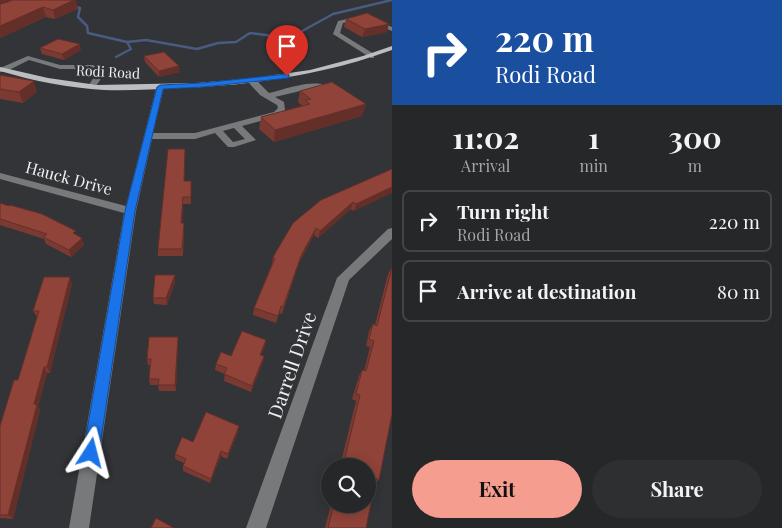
<!DOCTYPE html>
<html lang="en">
<head>
<meta charset="utf-8">
<style>
	:root { --surface:#262729; --page:#2e2f31; --text:#f1f3f6; --muted:#a4a5a8; --line:#424446; --accent:#f59d8f }
	body { margin:0; font-family:"Playfair Display",serif; background:var(--page); color:var(--text); height:100vh; display:flex; flex-direction:column; font-size:19px; white-space:nowrap }
	* { box-sizing:border-box; margin:0 }
	p { font-size:16px; color:var(--muted) }
	.icon { flex:none; width:28px; height:28px; fill:none; stroke:currentColor; stroke-width:2; stroke-linecap:round; stroke-linejoin:round }
	.map { position:relative; flex:1; overflow:hidden }
	.sheet { display:flex; flex-direction:column; background:var(--surface); width:390px }
	.sheet>* { flex:none }
	.guide { background:#1a4fa0; color:#fff; overflow:hidden }
	.fabs { position:absolute; left:321px; top:458px; display:grid; gap:10px }
	.fabs a { display:grid; place-items:center; width:55px; height:55px; border-radius:50%; background:var(--surface); box-shadow:0 2px 12px #0003,0 0 0 1px var(--line); font-size:25px }
	.pin { position:absolute; display:grid; place-items:center; width:42px; height:42px; color:#fff; margin:-51px -21px; border-radius:50% 50% 50% 0; rotate:-45deg; box-shadow:0 0 5px #0007 }
	.pin .icon { rotate:45deg }
	.me { position:absolute; width:55px; margin:-28px; rotate:9deg; stroke-linejoin:round; filter:drop-shadow(0 0 4px #0008) }
	.turn { display:flex; align-items:center; gap:18px; height:105px; padding:0 20px; font-size:22px }
	.turn .icon { width:65px; height:65px; stroke-width:2.5 }
	.turn b { display:block; font-size:35px; line-height:42px }
	.eta { display:flex; justify-content:space-evenly; align-items:center; height:85px; text-align:center }
	.eta b { font-size:30px; font-weight:700; line-height:35px }
	.primary-button { display:flex; gap:10px; margin-top:auto; padding:10px 20px }
	.primary-button a { flex:1; height:58px; border-radius:30px; background:var(--accent); color:#111; font-size:20px; font-weight:700; line-height:58px; text-align:center }
	.primary-button a+a { background:var(--page); color:var(--text) }
	ul { padding:0; list-style:none }
	li { display:flex; align-items:center; gap:15px; height:62px; margin:0 10px 8px; padding:0 10px; border:2px solid var(--line); border-radius:8px }
	li div { flex:1 }
	li b { display:block; font-size:19px }
	li em { font-style:normal }
	main { display:flex; flex:1; min-height:0 }
	.map>svg:first-child { display:block }
	.lines { fill:none; stroke-linecap:round; stroke-linejoin:round }
	.stream { stroke:#4a5b82; stroke-width:2.5 }
	.minor { fill:#78797a; fill-rule:evenodd }
	.major { fill:#bbbdc0; fill-rule:evenodd }
	.wall { fill:#7b3a31 }
	.shaded-wall { fill:#642f28 }
	.building { fill:#8f4339; stroke:#642f28 }
	.route { fill:#1a73e8; stroke:#114b97 }
	.labels { text-anchor:middle; stroke-width:5; stroke-linejoin:round; paint-order:stroke }
	.far-street-label { font-size:14px; fill:#eeeff1; stroke:#323437 }
	.street-label { font-size:16px; fill:#eeeff1; stroke:#323437 }
	.near-street-label { font-size:19px; fill:#eeeff1; stroke:#323437 }
</style>
</head>
<body>
<main>
<div class="map">
<svg width="392" height="528" viewBox="0 0 392 528">
	<rect width="100%" height="100%" fill="#323437"/>
	<g class="lines">
		<!-- stream -->
		<path class="stream" d="M72 6 80 8 78 17 87 26 88 33 127 42
			M116 57 131 49 127 42 146 40 197 49 218 43 236 42 250 33 273 36 295 35 333 14 392 0"/>
		<!-- minor -->
		<path class="minor" d="M365 15 392 27V31L364 19 343 23 340 33 374 54V58H371L333 34 338 21Z
			M28 56 60 65H93L105 72 95 88H92L88 86 97 73 91 69H60L29 60 5 72H0V68Z
			M249 79H255L269 93C291 88 320 75 339 92L335 94 317 87 275 97 284 102 285 110 280 116 242 126 256 140 234 147H228L215 133 195 139H152L136 211 89 528H69L124 213 0 179V173L126 206 157 85 164 87 153 133H195L274 112 278 108 277 105 260 95 249 83ZM234 128 245 139 233 142 223 131Z
			M392 228V239L349 280 266 528H246L337 278 388 229Z"/>
		<!-- major -->
		<path class="major" d="M392 46V50C323 75 253 85 180 88 155 89 130 91 104 90 69 88 34 81 0 71V67L48 78 97 85 197 83 254 78 310 70 363 56Z"/>
	</g>
	<!-- wall -->
	<path class="wall" d="M0 0H9V2L78 9 55 19 46 17 0 38Z
		M346 19 387 32 362 37 344 27Z
		M40 48 81 50 64 60 42 54Z
		M144 56 180 72 159 77 145 62Z
		M0 75 37 92 23 103 0 99Z
		M300 91 366 104 362 116 274 142 259 129 261 117 302 106 298 102Z
		M185 156 184 181 191 188V204H183L182 223H184V230L183 256H158V249Z
		M392 169 354 211 351 209 318 238 314 235 299 263 282 314 279 313 276 323 253 315 254 308 272 264 273 257Z
		M0 203 77 236 84 245 71 257 46 244 44 239 0 225Z
		M392 267 379 480 374 484 366 528H325L331 504H368V466H340L356 401 352 399 359 376 362 370 364 371 370 347 366 346 369 331 373 324 375 325 388 274Z
		M175 282 167 305 154 304 153 298Z
		M72 284 50 373H47L38 407 40 410 13 519 0 518V426L18 380 37 317 33 311Z
		M178 337 176 391H159L158 385H150L149 379 150 365H148L147 359Z
		M266 340 265 346 261 355 264 356 263 362 251 392 224 381 225 374 215 370 216 364 231 356Z
		M238 432 227 459 221 456 210 483 183 471V466L184 463 175 459V454L193 442Z"/>
	<!-- shaded-wall -->
	<path class="shaded-wall" d="M0 0H9L10 4 0 6Z
		M74 0H76L78 9 55 19 53 10Z
		M43 7 46 17 0 38V26Z
		M389 24 387 32 362 37 365 29Z
		M80 44 81 50 64 60 62 54Z
		M179 66 180 72 159 77V71Z
		M34 81 37 92 23 103 19 92Z
		M366 104 362 116 274 142 275 130Z
		M392 187V193L354 211 356 204Z
		M353 202 351 209 318 238 320 231Z
		M316 228 314 235 299 263 282 314 301 256Z
		M82 238 84 245 71 257 69 250Z
		M175 275V282L167 305 166 298Z
		M70 277 72 284 50 373 47 367Z
		M178 337V343L176 391 175 385Z
		M266 340 265 346 259 361 260 355Z
		M264 356 263 362 251 392 252 386Z
		M44 367 47 373 38 407 40 410 13 519 8 515 34 404Z
		M239 426 238 432 227 459 228 454Z
		M221 451V456L210 483 211 479Z"/>
	<!-- building -->
	<path class="building" d="M12 0H74L53 10 43 7 0 26V4L8 2Z
		M367 13 389 24 365 29 346 19Z
		M58 39 80 44 62 54 40 48Z
		M164 52 179 66 159 71 144 56Z
		M0 75 34 81 19 92 0 89Z
		M332 82 366 104 275 130 261 117 310 104 305 100 311 99 300 91Z
		M168 149H185L184 181H191V197H183L181 223H184L182 249H158Z
		M392 169V187L356 204 353 202 320 231 316 228 301 256 283 307 281 306 278 316 254 308 275 258 273 257 293 223 321 200Z
		M0 203 9 206 10 205 42 214 76 231 73 233 82 238 69 250 43 237 47 234 0 219Z
		M392 267V414L379 480 376 478 366 528H328L334 504H368V466H343L360 395 356 394 362 370 366 371 374 341 369 339 373 324 377 326Z
		M155 275H175L166 298H153Z
		M44 277H70L47 367H44L34 404 37 405 8 515H0V426L14 380H18L39 311H33Z
		M242 331 266 340 260 355 264 356 252 386 224 374 227 368 216 364 221 352 231 356Z
		M149 337H178L175 385H158L159 379H149L151 359H147Z
		M206 412 239 426 228 454 221 451 211 479 183 466 186 459 175 454 182 437 193 442Z
		M156 518 174 528H151Z"/>
	<!-- route -->
	<path class="route" d="M287 74 289 75V78L203 87 163 89 135 211 99 453 96 459 91 461 85 459 83 453 125 211 157 87 160 85 203 83Z"/>
	<g class="labels">
		<!-- far-street labels -->
		<g class="far-street-label">
			<text transform="translate(108 72) rotate(3)" y="5">Rodi Road</text>
		</g>
		<!-- street labels -->
		<g class="street-label">
			<text transform="translate(69 178) rotate(15)" y="6">Hauck Drive</text>
		</g>
		<!-- near-street labels -->
		<g class="near-street-label">
			<text transform="translate(292 365) rotate(-71)" y="7">Darrell Drive</text>
		</g>
	</g>
</svg>
<div class="fabs">
<a><svg class="icon" aria-label="search" viewBox="0 0 24 24"><circle cx="10" cy="10" r="6"/><path d="M15 15l6 6"/></svg></a>
</div>
<div class="pin" style="left:287px;top:76px;background:#d93025"><svg class="icon" aria-label="arrive" viewBox="0 0 24 24"><path d="M6 21V4h12l-3 4 3 4H6"/></svg></div>
<svg class="me" style="left:91px;top:453px" viewBox="-20 -20 40 40"><path d="M0-17L14 15 0 8-14 15z" fill="#1a73e8" stroke="#fff" stroke-width="4"/></svg>
</div>
<section class="sheet">
<div class="guide">
<div class="turn"><svg class="icon" aria-label="right" viewBox="0 0 24 24"><path d="M7 20v-9h11M14 6l5 5-5 5"/></svg><div><b>220 m</b>Rodi Road</div></div>
</div>
<div class="eta">
<div><b>11:02</b><p>Arrival</p></div>
<div><b>1</b><p>min</p></div>
<div><b>300</b><p>m</p></div>
</div>
<ul>
<li><svg class="icon" aria-label="right" viewBox="0 0 24 24"><path d="M7 20v-9h11M14 6l5 5-5 5"/></svg><div><b>Turn right</b><p>Rodi Road</p></div><em>220 m</em></li>
<li><svg class="icon" aria-label="arrive" viewBox="0 0 24 24"><path d="M6 21V4h12l-3 4 3 4H6"/></svg><div><b>Arrive at destination</b></div><em>80 m</em></li>
</ul>
<div class="primary-button"><a>Exit</a><a>Share</a></div>
</section>
</main>
</body>
</html>
